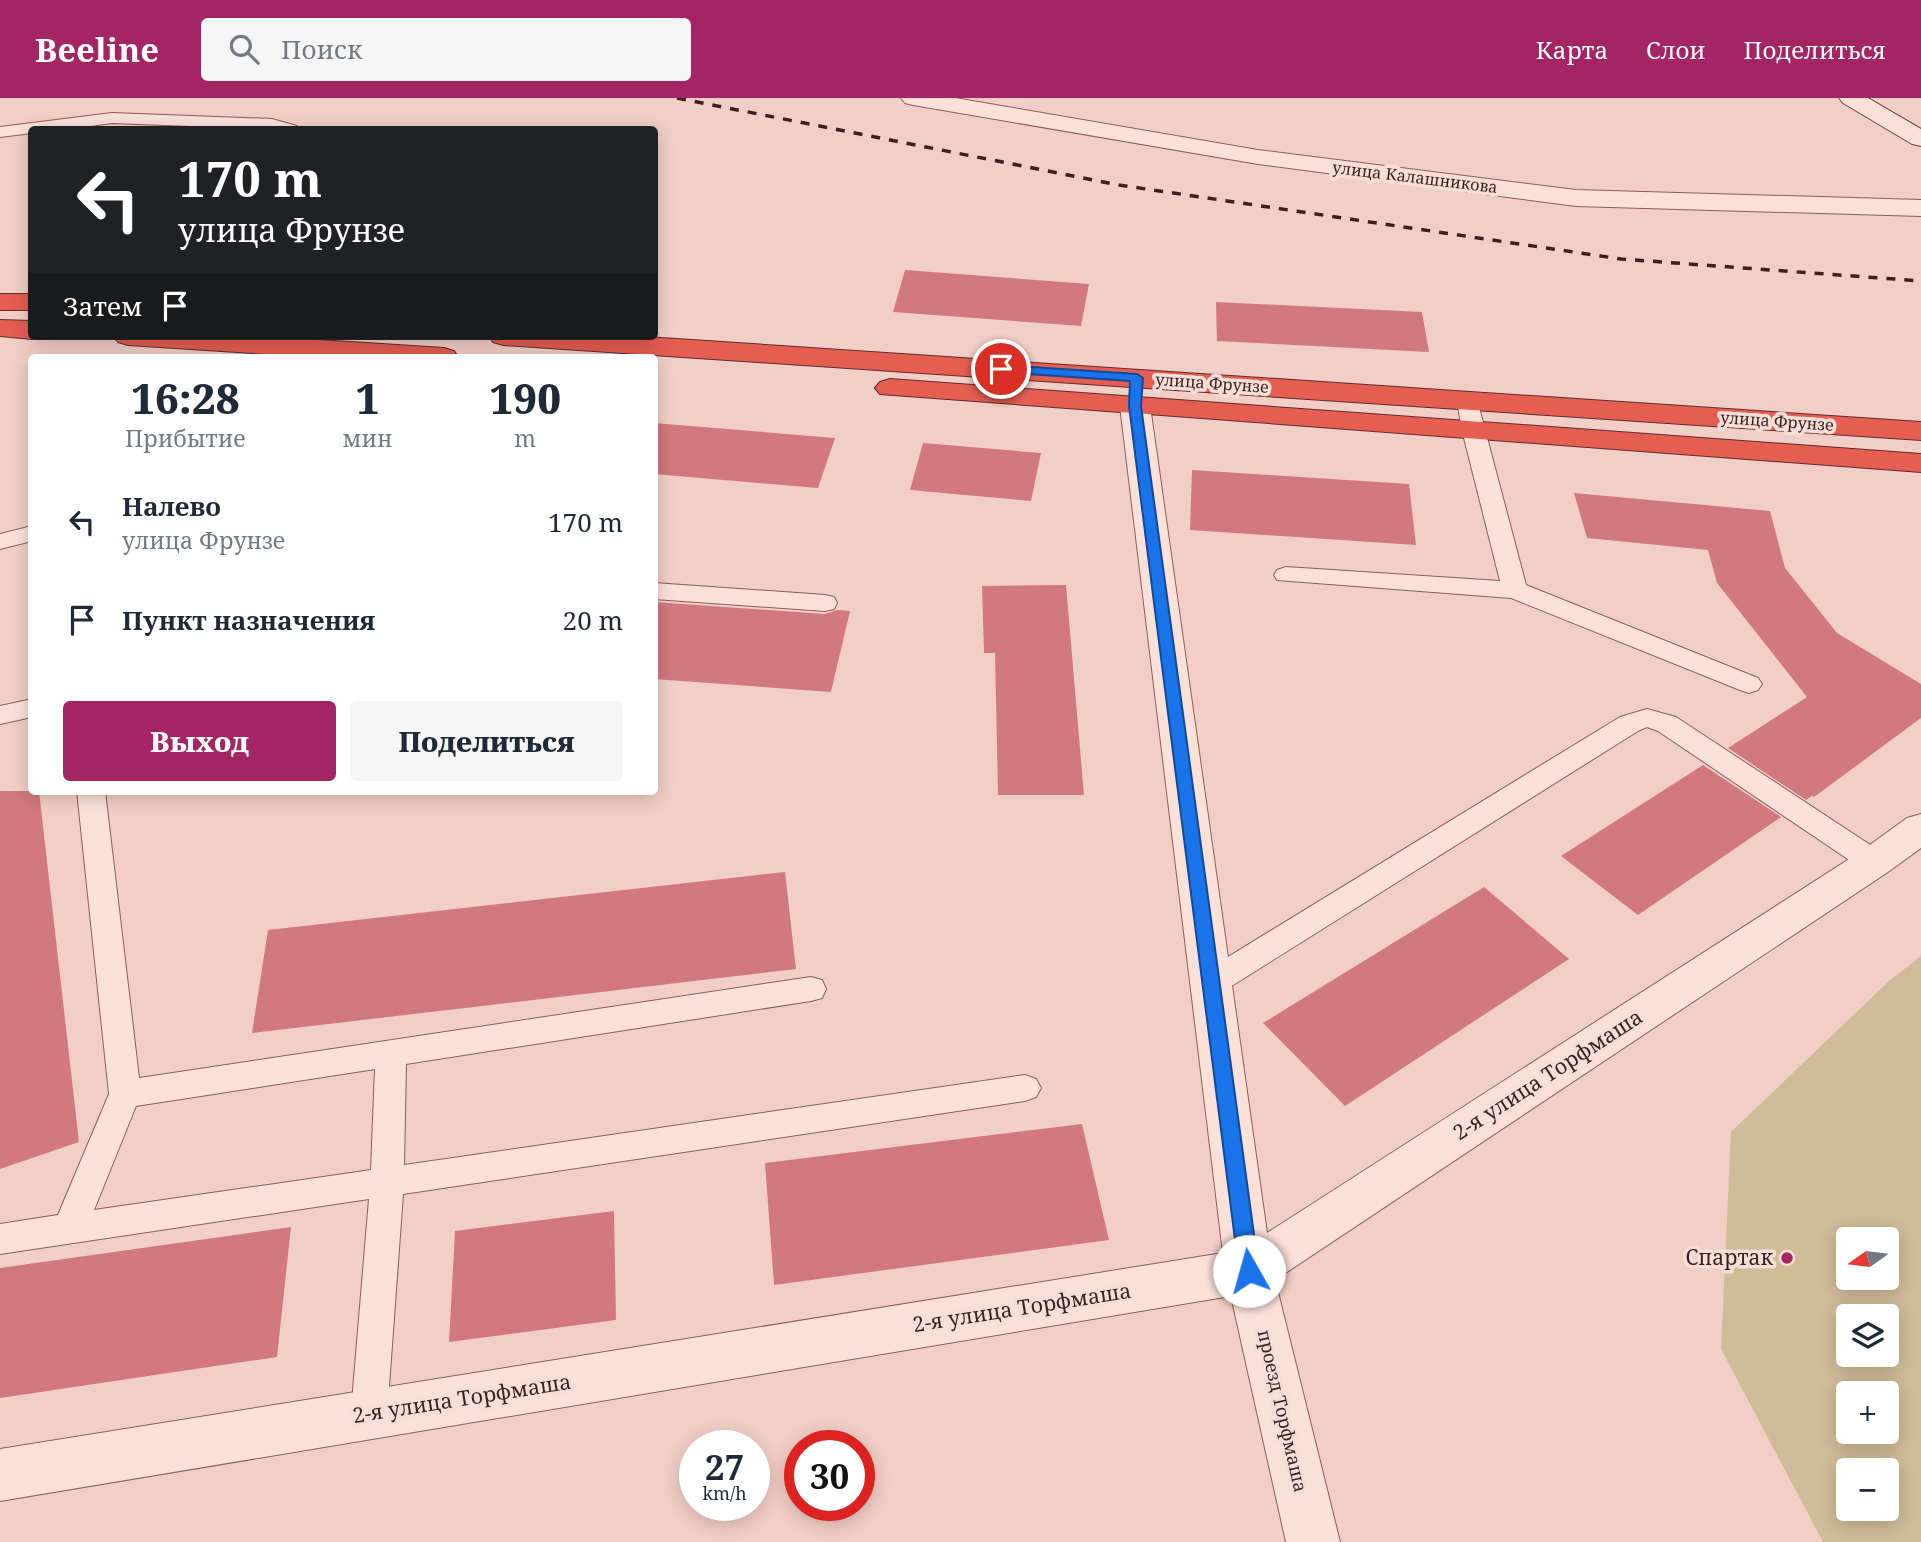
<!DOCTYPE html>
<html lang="ru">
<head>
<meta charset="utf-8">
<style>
	:root { --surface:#fff; --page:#f6f6f7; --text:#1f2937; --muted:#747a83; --accent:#a32563 }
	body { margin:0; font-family:"Noto Serif",serif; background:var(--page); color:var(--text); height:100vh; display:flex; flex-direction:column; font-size:26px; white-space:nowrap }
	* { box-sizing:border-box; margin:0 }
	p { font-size:23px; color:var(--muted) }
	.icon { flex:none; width:38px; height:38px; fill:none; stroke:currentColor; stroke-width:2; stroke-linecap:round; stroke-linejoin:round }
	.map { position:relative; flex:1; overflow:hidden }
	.drawer { position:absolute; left:28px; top:256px; width:630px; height:441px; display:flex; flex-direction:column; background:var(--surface); border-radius:7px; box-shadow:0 4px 18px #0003 }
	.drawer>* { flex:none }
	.banner { position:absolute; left:28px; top:28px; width:630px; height:214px; border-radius:7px; box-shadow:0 4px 18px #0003; background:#202124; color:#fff; overflow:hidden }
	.needle { width:46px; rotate:256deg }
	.fabs { position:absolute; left:1836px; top:1129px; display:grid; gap:14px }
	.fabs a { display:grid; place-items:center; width:63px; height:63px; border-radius:7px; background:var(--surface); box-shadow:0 4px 18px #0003; font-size:35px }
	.speed { position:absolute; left:679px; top:1332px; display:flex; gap:14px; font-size:35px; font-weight:700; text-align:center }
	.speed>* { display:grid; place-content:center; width:91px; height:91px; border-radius:50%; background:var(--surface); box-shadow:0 4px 18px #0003; line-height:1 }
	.speed small { font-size:18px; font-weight:400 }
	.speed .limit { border:10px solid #d22; background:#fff; color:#111 }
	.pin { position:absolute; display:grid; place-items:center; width:60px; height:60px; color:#fff; margin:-30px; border:4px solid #fff; border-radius:50%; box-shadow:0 2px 7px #0007 }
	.me { position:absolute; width:77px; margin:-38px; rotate:353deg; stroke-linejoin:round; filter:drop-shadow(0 0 5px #0008) }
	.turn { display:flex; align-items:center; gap:24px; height:147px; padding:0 35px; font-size:32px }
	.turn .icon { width:91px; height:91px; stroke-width:2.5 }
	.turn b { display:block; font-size:49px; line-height:60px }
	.then { display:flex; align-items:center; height:66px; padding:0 35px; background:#0003; gap:14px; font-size:26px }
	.eta { display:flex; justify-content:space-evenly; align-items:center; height:119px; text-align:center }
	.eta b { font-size:42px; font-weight:800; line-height:49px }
	.button { display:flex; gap:14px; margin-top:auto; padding:14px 35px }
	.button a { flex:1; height:80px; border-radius:7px; background:var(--accent); color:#fff; font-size:28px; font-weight:800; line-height:80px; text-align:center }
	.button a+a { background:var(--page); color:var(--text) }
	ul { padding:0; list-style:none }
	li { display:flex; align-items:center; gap:21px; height:98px; padding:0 35px }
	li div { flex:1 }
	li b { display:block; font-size:26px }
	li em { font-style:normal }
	header { display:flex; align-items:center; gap:42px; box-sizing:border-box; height:98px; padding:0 35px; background:var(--accent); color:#fff }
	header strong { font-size:33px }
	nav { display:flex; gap:38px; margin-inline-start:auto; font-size:24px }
	.search { width:490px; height:63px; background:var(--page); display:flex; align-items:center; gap:18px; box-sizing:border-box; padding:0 24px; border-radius:7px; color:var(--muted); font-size:26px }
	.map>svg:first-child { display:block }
	.green { fill:#d1bc99; fill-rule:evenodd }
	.building { fill:#d2797f }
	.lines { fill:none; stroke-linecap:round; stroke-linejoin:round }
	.lane-casing { stroke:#8f5c5a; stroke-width:2 }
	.street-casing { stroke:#8f5c5a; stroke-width:2 }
	.secondary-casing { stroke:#713e3d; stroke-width:2 }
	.highway-casing { stroke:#5d2e2f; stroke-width:2 }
	.lane { fill:#fbe1da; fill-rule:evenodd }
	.street { fill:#fbe1da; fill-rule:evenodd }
	.secondary { fill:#fbe1da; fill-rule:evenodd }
	.highway { fill:#e65d52; fill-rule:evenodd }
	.rail { stroke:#3e1f1f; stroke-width:3.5; stroke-dasharray:9 9; stroke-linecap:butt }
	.route { fill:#1a73e8; stroke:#114b97; stroke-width:2 }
	.poi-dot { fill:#a32563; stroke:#f8ded6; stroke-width:2.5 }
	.labels { text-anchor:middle; stroke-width:7; stroke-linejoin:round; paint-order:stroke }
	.far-street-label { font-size:16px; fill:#3e1f1f; stroke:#f8ded6 }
	.street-label { font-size:18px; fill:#3e1f1f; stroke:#f8ded6 }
	.near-street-label { font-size:21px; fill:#3e1f1f; stroke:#f8ded6 }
	.near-poi-label { font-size:21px; fill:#3e1f1f; stroke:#f8ded6; text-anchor:end }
</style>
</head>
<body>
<header>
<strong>Beeline</strong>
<div class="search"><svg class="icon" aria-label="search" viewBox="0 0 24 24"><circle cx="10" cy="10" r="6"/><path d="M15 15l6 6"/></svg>Поиск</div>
<nav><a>Карта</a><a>Слои</a><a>Поделиться</a></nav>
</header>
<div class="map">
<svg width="1921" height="1444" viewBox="0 0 1921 1444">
	<rect width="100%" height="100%" fill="#f2cfc6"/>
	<!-- green -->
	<path class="green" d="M1921 858V1444H1823L1721 1251 1731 1034 1889 883ZM1848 1141H1886V1180H1848ZM1848 1218H1886V1256H1848ZM1848 1295H1886V1334H1848ZM1848 1372H1886V1410H1848Z"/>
	<!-- building -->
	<path class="building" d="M905 172 1089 186 1081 228 893 214Z
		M1216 204 1422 214 1429 254 1217 243Z
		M654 325 835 340 818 390 654 376Z
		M923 345 1041 355 1031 403 910 392Z
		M1192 372 1409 386 1416 447 1190 432Z
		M1574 395 1770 413 1785 470 1837 535 1921 586V620L1814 699 1812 698 1806 702 1728 650 1807 599 1717 485 1708 452 1587 440Z
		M1066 487 1084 697H998L995 555H984L982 488Z
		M654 504 825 516 837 512 850 513 831 594 654 581Z
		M1703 667 1781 719 1638 817 1561 758Z
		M0 693H39L79 1044 0 1071Z
		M785 774 796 871 252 935 268 832Z
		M1484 789 1569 861 1345 1008 1263 925Z
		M1082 1026 1109 1142 774 1187 765 1065Z
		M614 1113 616 1222 449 1244 455 1133Z
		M291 1129 277 1259 0 1300V1170Z"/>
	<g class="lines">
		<!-- lane casing -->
		<g class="lane-casing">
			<path id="lane" d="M112 15 272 21 297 28 299 32 112 25 62 32H32V35L0 39V29Z
				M1468 296 1476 298 1526 487 1758 580 1762 586 1758 592 1749 595 1740 592 1511 500 1277 482 1274 477 1277 472 1286 469 1500 483 1462 332 1457 303 1460 298Z
				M32 428V443L0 451V436Z
				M654 485 825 497 834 499 837 505 834 511 825 513 654 501Z
				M32 601V619L0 626V608Z
				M1647 611 1676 619 1884 756 1888 764 1884 772 1874 775 1864 772 1658 633 1647 629 1638 633 1222 894 1211 897 1200 894 1196 885 1200 876 1620 619Z
				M77 693H105L139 980 811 879 822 882 826 891 822 900 811 903 406 966 404 1067 1025 977 1036 981 1041 990 1036 999 1025 1003 403 1096 387 1316 382 1329 369 1334 356 1329 351 1316 369 1101 0 1156V1126L58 1117 109 996ZM375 971 371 1072 94 1112 136 1008Z"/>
		</g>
		<!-- street casing -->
		<g class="street-casing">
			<path id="street" d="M901 0H955L1258 52 1576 92 1921 102V118L1576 108 1258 66 913 7 905 5Z
				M1135 299 1146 302 1150 308 1267 1135 1860 754 1907 720 1921 716V750L1888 774 1275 1182 1340 1444H1286L1231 1198 0 1403V1351L1223 1155 1120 308 1124 302Z"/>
		</g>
		<!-- secondary casing -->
		<g class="secondary-casing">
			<path id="secondary" d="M1839 0H1868L1921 31V48L1912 46 1843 5Z"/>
		</g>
		<!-- highway casing -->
		<g class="highway-casing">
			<path id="highway" d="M0 196H32V212H0Z
				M0 222 32 223V238H42L32 241 0 238Z
				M114 238H257L444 250 454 253 458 259H314L128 247 118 244Z
				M489 238H631L1921 324V342L503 247 493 244Z
				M890 281 1921 356V374L880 296 875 290 880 284Z"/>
		</g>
		<!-- lane -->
		<use href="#lane" class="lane"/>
		<!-- street -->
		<use href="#street" class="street"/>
		<!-- secondary -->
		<use href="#secondary" class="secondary"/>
		<!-- highway -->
		<use href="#highway" class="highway"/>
		<!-- rail -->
		<path class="rail" d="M677 0 1119 87 1621 161 1921 183"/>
	</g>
	<!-- route -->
	<path class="route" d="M1001 267 1137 276 1143 280 1141 308 1259 1173 1256 1180 1249 1182 1242 1180 1239 1173 1129 308 1130 283 997 274 995 271Z"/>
	<!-- markers -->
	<circle class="poi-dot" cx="1787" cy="1160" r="7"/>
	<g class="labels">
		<!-- far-street labels -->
		<g class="far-street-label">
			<text transform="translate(1415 79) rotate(7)" y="6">улица Калашникова</text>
			<text transform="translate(1212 285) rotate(4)" y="6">улица Фрунзе</text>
			<text transform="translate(1777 323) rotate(4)" y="6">улица Фрунзе</text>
		</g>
		<!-- street labels -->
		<g class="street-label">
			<text transform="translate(1282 1313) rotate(77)" y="6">проезд Торфмаша</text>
		</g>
		<!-- near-street labels -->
		<g class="near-street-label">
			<text transform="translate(1548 977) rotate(-33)" y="7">2-я улица Торфмаша</text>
			<text transform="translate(1022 1210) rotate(-9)" y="7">2-я улица Торфмаша</text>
			<text transform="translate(462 1301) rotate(-9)" y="7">2-я улица Торфмаша</text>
		</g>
		<!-- near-poi labels -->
		<g class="near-poi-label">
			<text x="1773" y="1167">Спартак</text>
		</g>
	</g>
</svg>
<div class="fabs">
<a><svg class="needle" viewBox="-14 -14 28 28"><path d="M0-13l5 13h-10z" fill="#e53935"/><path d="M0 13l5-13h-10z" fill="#747a83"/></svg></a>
<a><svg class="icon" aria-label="layers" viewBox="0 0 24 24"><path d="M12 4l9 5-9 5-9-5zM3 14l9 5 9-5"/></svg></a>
<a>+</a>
<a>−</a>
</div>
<div class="speed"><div>27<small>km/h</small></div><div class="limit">30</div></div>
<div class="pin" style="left:1001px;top:271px;background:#d93025"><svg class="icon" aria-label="arrive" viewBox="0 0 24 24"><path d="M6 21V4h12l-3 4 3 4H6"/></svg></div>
<svg class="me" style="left:1249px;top:1173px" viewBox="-20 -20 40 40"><circle r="19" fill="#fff"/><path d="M0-13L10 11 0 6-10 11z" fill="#1a73e8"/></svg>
<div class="banner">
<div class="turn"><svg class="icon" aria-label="left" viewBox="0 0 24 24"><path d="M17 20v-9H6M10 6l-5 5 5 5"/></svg><div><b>170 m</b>улица Фрунзе</div></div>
<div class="then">Затем<svg class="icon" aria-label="arrive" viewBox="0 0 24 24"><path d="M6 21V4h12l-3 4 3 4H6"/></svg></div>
</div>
<section class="drawer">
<div class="eta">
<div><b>16:28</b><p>Прибытие</p></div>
<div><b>1</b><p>мин</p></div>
<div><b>190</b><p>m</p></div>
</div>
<ul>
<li><svg class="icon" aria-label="left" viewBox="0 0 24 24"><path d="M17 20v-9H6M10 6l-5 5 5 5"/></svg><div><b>Налево</b><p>улица Фрунзе</p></div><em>170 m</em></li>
<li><svg class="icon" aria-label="arrive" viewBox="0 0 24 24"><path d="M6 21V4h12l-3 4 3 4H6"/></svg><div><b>Пункт назначения</b></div><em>20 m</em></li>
</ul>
<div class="button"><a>Выход</a><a>Поделиться</a></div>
</section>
</div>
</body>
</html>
